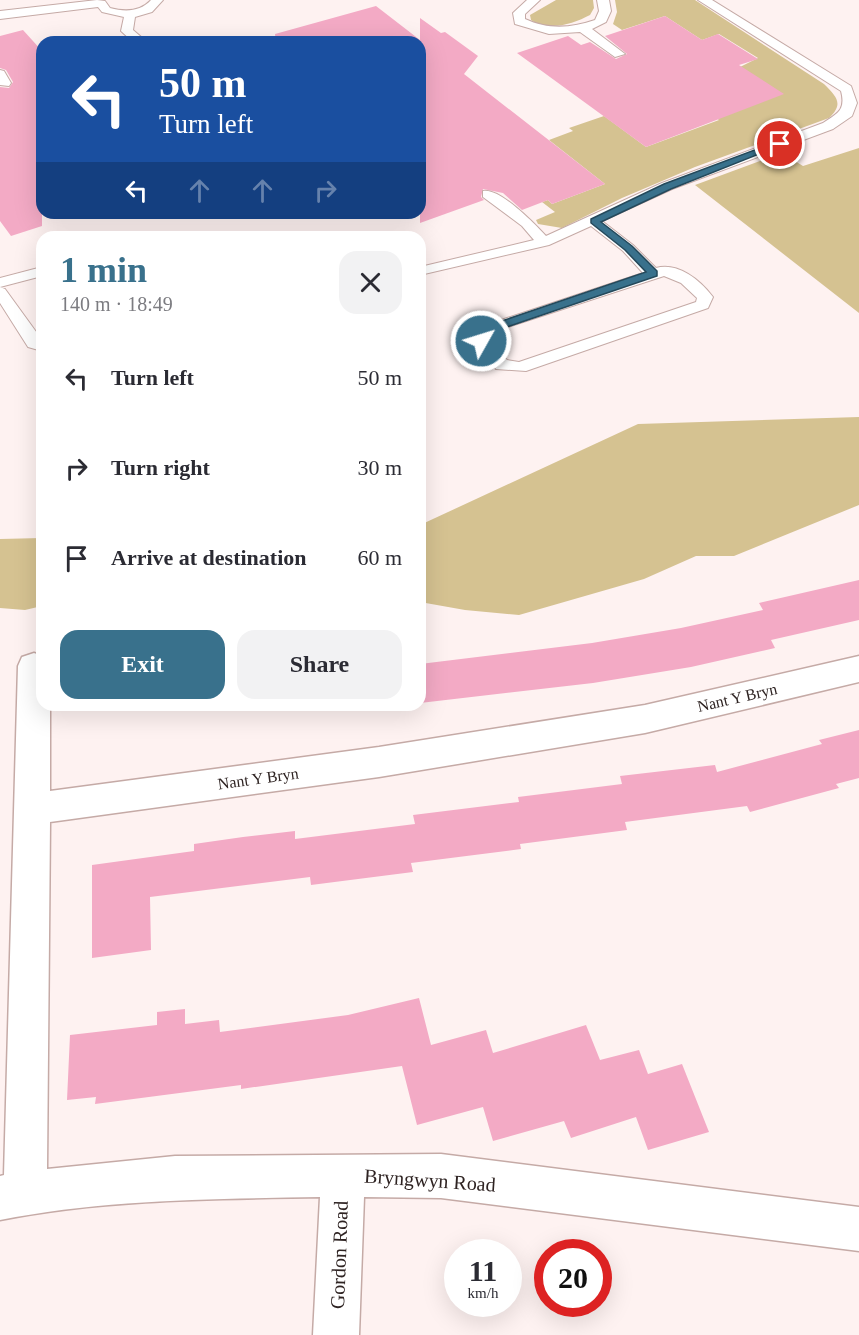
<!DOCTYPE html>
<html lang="en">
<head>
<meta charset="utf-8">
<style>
	:root { --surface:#fff; --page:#f2f2f3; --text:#2b2b33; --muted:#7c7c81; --accent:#39718c }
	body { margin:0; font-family:"Times New Roman",serif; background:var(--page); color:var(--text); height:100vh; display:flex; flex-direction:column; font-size:22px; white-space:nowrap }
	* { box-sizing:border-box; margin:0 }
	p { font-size:20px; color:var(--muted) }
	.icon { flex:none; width:33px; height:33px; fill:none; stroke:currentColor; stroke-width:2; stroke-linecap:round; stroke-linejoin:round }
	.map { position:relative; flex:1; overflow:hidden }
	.drawer { position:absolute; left:36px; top:231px; width:390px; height:480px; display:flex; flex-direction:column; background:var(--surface); border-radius:18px; box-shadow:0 6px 24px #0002 }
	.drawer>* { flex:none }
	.banner { position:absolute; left:36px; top:36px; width:390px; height:183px; border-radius:18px; box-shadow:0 6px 24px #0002; background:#1a4fa0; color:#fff; overflow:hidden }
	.speed { position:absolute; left:444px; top:1239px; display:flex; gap:12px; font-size:30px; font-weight:700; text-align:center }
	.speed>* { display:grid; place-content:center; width:78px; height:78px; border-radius:50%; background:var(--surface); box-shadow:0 6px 24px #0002; line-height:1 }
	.speed small { font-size:15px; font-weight:400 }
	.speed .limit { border:9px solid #d22; background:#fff; color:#111 }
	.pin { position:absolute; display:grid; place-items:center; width:51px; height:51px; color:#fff; margin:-26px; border:3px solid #fff; border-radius:50%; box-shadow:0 2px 6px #0007 }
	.me { position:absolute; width:66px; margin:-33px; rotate:51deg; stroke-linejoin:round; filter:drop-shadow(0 0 4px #0008) }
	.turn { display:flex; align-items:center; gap:21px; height:126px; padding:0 24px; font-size:27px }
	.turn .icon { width:78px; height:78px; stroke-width:2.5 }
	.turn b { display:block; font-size:42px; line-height:51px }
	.lanes { display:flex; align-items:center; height:57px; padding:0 24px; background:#0003; justify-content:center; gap:30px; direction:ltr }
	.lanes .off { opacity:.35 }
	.round { display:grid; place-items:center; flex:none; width:63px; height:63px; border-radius:18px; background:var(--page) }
	.summary { display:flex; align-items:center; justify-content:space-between; height:102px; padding:0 24px }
	h1 { font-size:36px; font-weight:700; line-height:45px; color:var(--accent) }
	.primary-button { display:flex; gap:12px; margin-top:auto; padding:12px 24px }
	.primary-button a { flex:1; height:69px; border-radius:18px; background:var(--accent); color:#fff; font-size:24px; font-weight:700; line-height:69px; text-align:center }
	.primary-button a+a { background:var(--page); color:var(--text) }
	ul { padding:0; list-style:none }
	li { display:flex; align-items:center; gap:18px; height:90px; padding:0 24px }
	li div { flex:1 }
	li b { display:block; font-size:22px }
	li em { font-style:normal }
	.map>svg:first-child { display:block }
	.green { fill:#d5c291 }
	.building { fill:#f3aac5 }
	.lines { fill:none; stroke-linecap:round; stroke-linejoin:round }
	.lane-casing { stroke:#c5aaa6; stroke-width:2 }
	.street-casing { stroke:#c5aaa6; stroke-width:3 }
	.lane { fill:#fff; fill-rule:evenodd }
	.street { fill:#fff; fill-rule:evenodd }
	.route { fill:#39718c; stroke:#25495b; stroke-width:1.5 }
	.labels { text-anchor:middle; stroke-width:4.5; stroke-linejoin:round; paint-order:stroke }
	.street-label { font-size:16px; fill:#2e2322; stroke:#fff }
	.near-street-label { font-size:20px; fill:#2e2322; stroke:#fff }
</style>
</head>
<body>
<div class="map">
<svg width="859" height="1335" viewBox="0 0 859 1335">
	<rect width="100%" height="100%" fill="#fef2f1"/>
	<!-- green -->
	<path class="green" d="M556 0H593L594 8 590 15C573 24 548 32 531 20L530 15Z
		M615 0H695L824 84C837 97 844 104 829 118L695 167 622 198 562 228 538 224 536 220 555 212 542 202 548 200 552 204 605 184 549 140 573 131 569 128 604 116 646 147 719 120 684 95 758 58 719 34 702 40 665 16 622 30 613 24 617 12Z
		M859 148V313L695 185 782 153 803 166Z
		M859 417V505L734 556H696L644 579 519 615 465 610 420 602V525L638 424Z
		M42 538V606L25 610 0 608V539Z"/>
	<!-- building -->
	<path class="building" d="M376 6 420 40V18L441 33 445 32 478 56 464 74 605 184 552 204 548 200 522 210 503 193 483 189 481 197 484 200 420 223V42H276L275 34Z
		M665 16 702 40 718 34 758 59 739 65 784 94 646 147 517 53 568 36 581 45 590 42 616 59 627 54 605 36Z
		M23 30 42 51V226L11 236 0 221V87L9 88 13 82 6 70 0 68V36Z
		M859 580V620L771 640 775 648 691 667 593 683 420 703V664L592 643 681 628 763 610 759 603Z
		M859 730V778L836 784 839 788 750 812 747 806 625 822 627 830 520 844 521 849 411 863 413 872 311 885 310 877 150 897 151 950 92 958V865L194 851V844L243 837 295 831V839L415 824 413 815 519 802 518 797 622 784 620 776 715 765 717 772 822 744 819 740Z
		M419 998 431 1045 486 1030 493 1053 586 1025 600 1060 639 1050 648 1074 682 1064 709 1132 648 1150 636 1117 571 1138 564 1121 493 1141 483 1107 417 1125 402 1066 241 1089V1085L95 1104 96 1097 67 1100 70 1035 157 1025V1012L185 1009V1024L219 1020 220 1032 348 1015Z"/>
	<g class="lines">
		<!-- lane casing -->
		<g class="lane-casing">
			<path id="lane" d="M97 0 105 1 110 8C125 12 140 12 151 0H163L152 12 135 17 133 30 147 42H133L121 31 124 17 102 12 98 7 0 19V11Z
				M527 0H540L525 14V19C548 30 572 28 595 20L599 11 597 0H609L611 11 606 22 592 29 625 54 615 57 580 32 549 34 515 24 513 13Z
				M698 0H712L851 86 857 103 852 116 833 129 672 189 602 221 633 245 656 268C678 262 700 280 713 297L708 308 526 371 496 369 473 341 474 333 495 322 643 273 623 251 591 226 549 245 420 275V267L534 240 522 226 483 197V191C499 187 535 224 546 236L662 183 823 123C838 113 846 110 841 91ZM664 276 681 283 697 298 696 302 519 362 507 360 489 340 505 328Z
				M0 70 4 71 11 83 9 86 0 85Z
				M42 267V276L0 287 5 289 42 340V351L28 347 0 303V278Z"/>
		</g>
		<!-- street casing -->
		<g class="street-casing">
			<path id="street" d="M34 653 42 656V705H50V791L379 747 645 705 859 656V682L645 733 379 777 50 822 47 1169 175 1156 441 1154 859 1207V1251L441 1198 364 1197 359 1335H313L320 1197C214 1199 105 1199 0 1220V1176L4 1175 18 666 22 657Z"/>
		</g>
		<!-- lane -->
		<use href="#lane" class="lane"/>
		<!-- street -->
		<use href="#street" class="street"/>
	</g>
	<!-- route -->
	<path class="route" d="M776 142 784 144 671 189 601 222 632 246 657 271V276L495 331 486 337 485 343H477L475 336 487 326 646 272 625 250 591 223V219L664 184Z"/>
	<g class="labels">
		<!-- street labels -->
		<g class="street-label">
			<text transform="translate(737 697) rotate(-13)" y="6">Nant Y Bryn</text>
			<text transform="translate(258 778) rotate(-8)" y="6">Nant Y Bryn</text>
		</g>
		<!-- near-street labels -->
		<g class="near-street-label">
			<text transform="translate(430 1180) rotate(4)" y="7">Bryngwyn Road</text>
			<text transform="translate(339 1255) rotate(-88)" y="7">Gordon Road</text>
		</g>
	</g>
</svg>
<div class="speed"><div>11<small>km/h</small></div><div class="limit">20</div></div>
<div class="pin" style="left:780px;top:144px;background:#d93025"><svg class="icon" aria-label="arrive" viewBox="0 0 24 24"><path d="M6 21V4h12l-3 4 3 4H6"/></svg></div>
<svg class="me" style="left:481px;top:341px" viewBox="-20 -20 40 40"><circle r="17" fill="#39718c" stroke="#fff" stroke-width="3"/><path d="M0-11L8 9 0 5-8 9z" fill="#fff"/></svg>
<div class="banner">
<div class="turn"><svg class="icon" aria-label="left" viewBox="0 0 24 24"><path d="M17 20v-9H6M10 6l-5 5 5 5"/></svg><div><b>50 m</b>Turn left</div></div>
<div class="lanes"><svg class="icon" aria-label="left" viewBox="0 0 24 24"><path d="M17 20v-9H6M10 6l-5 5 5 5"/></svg><svg class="icon off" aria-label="ahead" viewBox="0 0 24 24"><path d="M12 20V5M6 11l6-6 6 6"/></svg><svg class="icon off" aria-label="ahead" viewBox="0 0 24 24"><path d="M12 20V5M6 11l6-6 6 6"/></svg><svg class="icon off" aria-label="right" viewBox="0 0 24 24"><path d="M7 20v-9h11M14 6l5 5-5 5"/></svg></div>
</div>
<section class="drawer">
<div class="summary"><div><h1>1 min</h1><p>140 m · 18:49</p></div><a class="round"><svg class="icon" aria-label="close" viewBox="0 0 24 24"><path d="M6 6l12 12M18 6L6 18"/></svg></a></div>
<ul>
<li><svg class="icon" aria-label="left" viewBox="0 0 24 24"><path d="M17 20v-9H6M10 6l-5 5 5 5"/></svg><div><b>Turn left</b></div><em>50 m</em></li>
<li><svg class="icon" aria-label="right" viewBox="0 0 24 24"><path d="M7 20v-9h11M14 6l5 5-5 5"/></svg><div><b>Turn right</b></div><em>30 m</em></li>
<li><svg class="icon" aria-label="arrive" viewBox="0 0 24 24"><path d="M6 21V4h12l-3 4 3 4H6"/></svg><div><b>Arrive at destination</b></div><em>60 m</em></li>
</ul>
<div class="primary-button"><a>Exit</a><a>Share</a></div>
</section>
</div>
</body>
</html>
